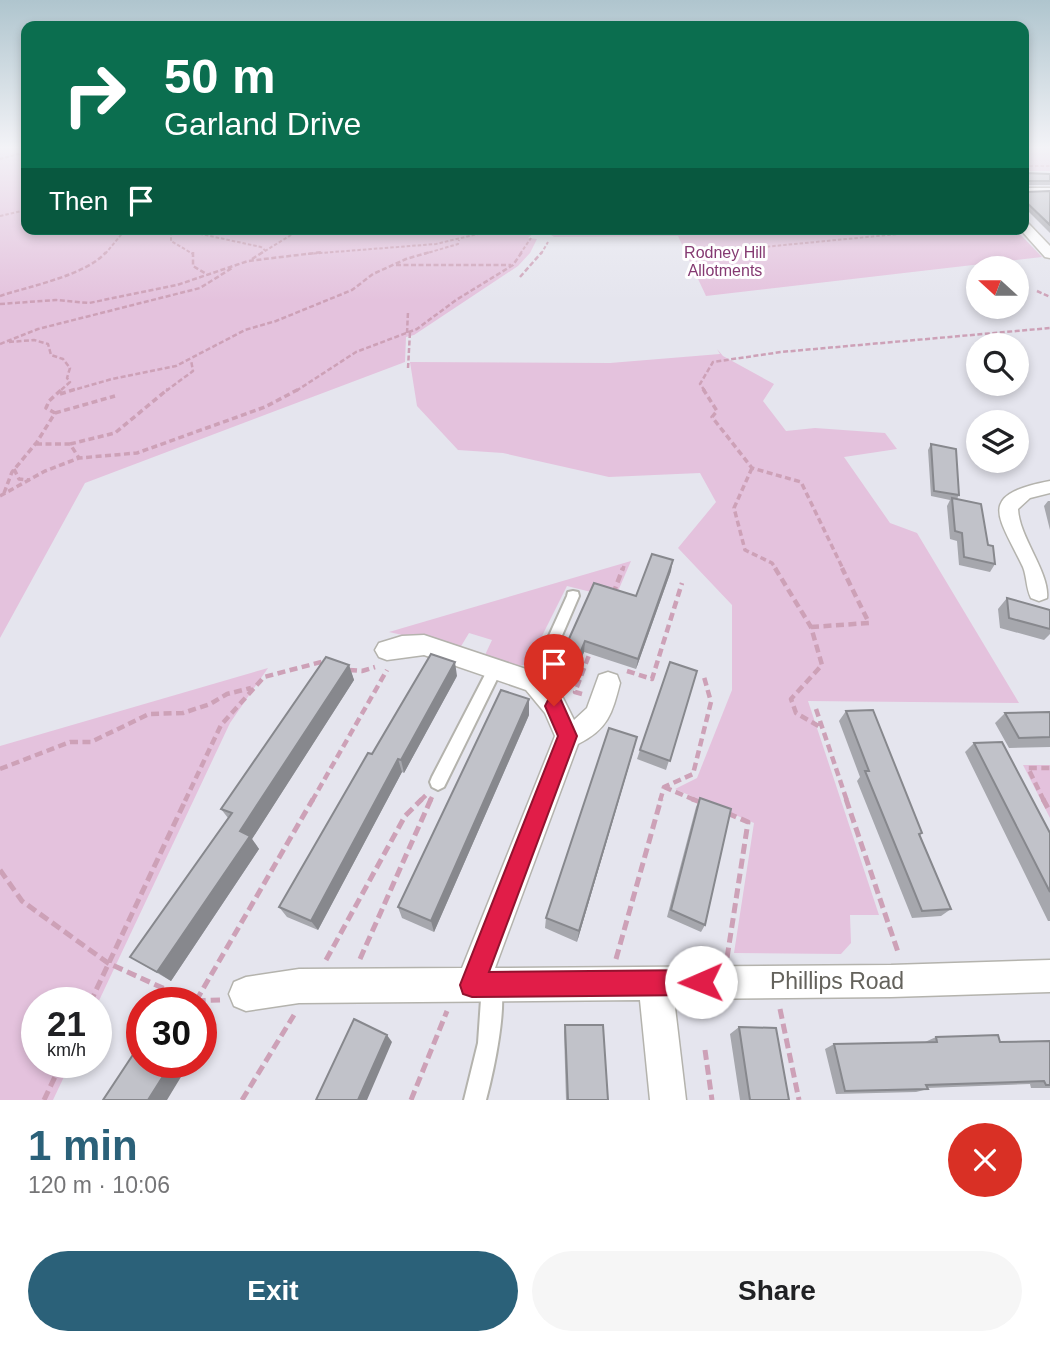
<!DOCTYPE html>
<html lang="en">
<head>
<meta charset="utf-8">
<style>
	:root { --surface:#fff; --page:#f6f6f6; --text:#202124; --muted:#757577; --accent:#2b6179 }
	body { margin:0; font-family:Helvetica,sans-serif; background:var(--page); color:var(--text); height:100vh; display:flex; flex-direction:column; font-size:26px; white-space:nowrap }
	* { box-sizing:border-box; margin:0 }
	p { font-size:23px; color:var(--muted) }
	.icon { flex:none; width:38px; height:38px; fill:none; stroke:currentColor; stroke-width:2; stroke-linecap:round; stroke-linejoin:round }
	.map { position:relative; height:1100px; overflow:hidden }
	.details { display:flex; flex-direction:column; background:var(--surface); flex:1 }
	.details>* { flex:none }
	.hud { position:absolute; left:21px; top:21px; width:1008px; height:214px; border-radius:14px; box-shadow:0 4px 10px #0003; background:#0b6e4f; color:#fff; overflow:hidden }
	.needle { width:46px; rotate:291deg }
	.controls { position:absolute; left:966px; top:256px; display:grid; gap:14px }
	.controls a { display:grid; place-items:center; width:63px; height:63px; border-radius:50%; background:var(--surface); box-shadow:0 4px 10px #0003; font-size:35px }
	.speed { position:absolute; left:21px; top:987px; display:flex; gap:14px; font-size:35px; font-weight:700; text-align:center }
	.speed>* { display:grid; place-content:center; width:91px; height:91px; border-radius:50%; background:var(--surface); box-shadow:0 4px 10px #0003; line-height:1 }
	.speed small { font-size:18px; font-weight:400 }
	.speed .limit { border:10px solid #d22; background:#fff; color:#111 }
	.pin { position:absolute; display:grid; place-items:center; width:60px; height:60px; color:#fff; margin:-72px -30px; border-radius:50% 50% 50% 0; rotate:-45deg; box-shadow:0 0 7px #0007 }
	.pin .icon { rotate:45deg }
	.me { position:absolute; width:77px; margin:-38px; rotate:269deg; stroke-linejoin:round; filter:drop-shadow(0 0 5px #0008) }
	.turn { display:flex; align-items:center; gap:24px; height:147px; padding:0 28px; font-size:32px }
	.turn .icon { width:91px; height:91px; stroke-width:2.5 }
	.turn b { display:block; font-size:49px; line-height:60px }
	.then { display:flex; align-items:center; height:66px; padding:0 28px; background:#0003; gap:14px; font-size:26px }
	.round { display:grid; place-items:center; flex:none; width:74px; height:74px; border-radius:37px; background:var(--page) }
	.summary { display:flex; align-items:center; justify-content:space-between; height:119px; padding:0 28px }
	h1 { font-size:42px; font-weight:700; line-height:52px; color:var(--accent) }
	.cta { display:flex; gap:14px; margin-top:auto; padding:14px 28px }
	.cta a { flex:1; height:80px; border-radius:42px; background:var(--accent); color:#fff; font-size:28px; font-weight:700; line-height:80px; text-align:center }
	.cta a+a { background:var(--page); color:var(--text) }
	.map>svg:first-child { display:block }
	.green { fill:#e4c2dd }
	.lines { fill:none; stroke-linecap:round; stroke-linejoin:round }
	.lane-casing { stroke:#b4b3ad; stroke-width:4 }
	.street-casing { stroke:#b4b3ad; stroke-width:3 }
	.secondary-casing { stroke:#b7b5af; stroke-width:3 }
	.path-far4 { stroke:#cda1b7; stroke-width:2; stroke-dasharray:3.5 2; stroke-linecap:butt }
	.path-far3 { stroke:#cda1b7; stroke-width:2.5; stroke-dasharray:5 2.5; stroke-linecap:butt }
	.path-far2 { stroke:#cda1b7; stroke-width:3.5; stroke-dasharray:6 3.5; stroke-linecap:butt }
	.path-far1 { stroke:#cda1b7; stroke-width:4.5; stroke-dasharray:8 4.5; stroke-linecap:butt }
	.path { stroke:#cda1b7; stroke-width:5; stroke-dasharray:10 5; stroke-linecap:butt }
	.lane { fill:#fff; fill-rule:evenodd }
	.street { fill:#fff; fill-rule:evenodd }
	.secondary { fill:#fff; fill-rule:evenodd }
	.wall { fill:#a6a7ad }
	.shaded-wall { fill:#87888d }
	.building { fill:#c1c2c9; stroke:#87888d; stroke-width:2 }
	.route { fill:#e11d48; stroke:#92132f; stroke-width:2 }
	.labels { text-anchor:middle; stroke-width:6; stroke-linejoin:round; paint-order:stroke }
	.far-park-label { font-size:16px; fill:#853a72; stroke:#fff }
	.near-street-label { font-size:23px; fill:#64625c; stroke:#fff }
</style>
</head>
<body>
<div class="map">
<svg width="1050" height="1100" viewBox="0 0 1050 1100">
	<rect width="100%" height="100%" fill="#e5e5ee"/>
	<!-- green -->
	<path class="green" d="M0 147H26V229H534L536 231 528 238 537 239 530 253 518 266 414 335 406 337 405 362 85 483 0 638Z
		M1024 147H1050V171H1024Z
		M557 229H1015L1042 257 706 296 678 236 554 237 547 232Z
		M717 349 723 356 774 384 763 401 786 431 815 428 885 433 897 449 844 457 890 523 917 533 1019 703 808 701 879 915H850L851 943 841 954 734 953 754 823 675 789 697 778 732 690V605L678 548 716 502 700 473 609 477 503 453 458 450 417 406 410 362 610 363 720 354Z
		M631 561 615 598 567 586 528 664 519 666 485 655 492 640 469 633 460 648 389 632Z
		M268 668 230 723 96 1007V1003H37V1062H71L53 1100H0V746Z
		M1023 765H1050V818Z"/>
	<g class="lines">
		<!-- lane casing -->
		<g class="lane-casing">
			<path id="lane" d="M536 229H543L545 231 541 233Z
				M573 591 578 592 579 596 542 682 540 686 535 688 530 686 528 682 567 596 568 592Z
				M495 663 500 665 502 669 444 787 438 790 432 787 430 782 432 777 490 665Z
				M492 975 499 978C509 1002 493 1074 486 1100H464L478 1043 482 985 485 978Z"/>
		</g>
		<!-- street casing -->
		<g class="street-casing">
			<path id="street" d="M1024 188H1050V194H1024Z
				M1050 481V493L1030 498 1018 509C1019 537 1050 573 1047 598L1039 601 1031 598C1026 588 1027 577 1023 567 998 515 976 495 1050 481Z
				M424 635 544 675 563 698 574 720 587 708 599 675 608 672 617 675 620 683C612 714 608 729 578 744L495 968 891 965 1050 960V992L891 997 674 999 686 1100H650L640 1000 299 1003 246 1011 234 1006 229 994 234 982 246 977 299 969 462 968 555 736 545 713 526 690 424 655 387 660 379 657 375 650 379 643 402 636Z"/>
		</g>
		<!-- secondary casing -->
		<g class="secondary-casing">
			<path id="secondary" d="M1024 222 1028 223 1050 246V258L1045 257 1020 229H1024Z"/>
		</g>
		<!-- path-far4 -->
		<path class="path-far4" d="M0 159 26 152
			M1024 166H1050
			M0 216 26 210
			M176 229 171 232V241L193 254
			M178 229 261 247 266 251
			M712 252 950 229
			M105 254 126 229
			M260 254 301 229
			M308 254 436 244 486 232 528 231
			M424 254 458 244 459 240
			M520 254 531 238
			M541 254 548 242"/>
		<!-- path-far3 -->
		<path class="path-far3" d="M193 252V266L208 275
			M252 259 263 252
			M396 265H511
			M520 277 542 252
			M1037 291 1050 297
			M0 296C30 286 87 275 106 252
			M0 304 56 300 89 303 177 285 248 261 323 252
			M407 333 408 312
			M9 342 34 340 48 344 51 355 63 359 70 368 67 378 70 382 60 391
			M0 344 38 329 200 288 232 268
			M408 368 410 332
			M70 391 112 379 176 366 245 330 276 321 352 290 373 274 406 259 430 252
			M166 391 193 371 191 360
			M296 391 356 352 417 329 456 300 513 265 522 252
			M705 391 700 384 713 362 781 352 1050 328"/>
		<!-- path-far2 -->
		<path class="path-far2" d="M703 389 717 411 712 417 752 468 801 482 843 569
			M60 394 76 389
			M55 413 115 396
			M36 444H70L79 458
			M70 444 115 433 168 389
			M752 468 734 508 745 550 772 563 776 569
			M14 469 19 479 30 480
			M4 493 12 472 37 442 55 413 46 408 49 401 62 389
			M0 496 45 471 79 458 137 453 265 407 299 389
			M623 569 624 566"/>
		<!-- path-far1 -->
		<path class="path-far1" d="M775 568 811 627 822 665 791 699 796 713 822 728
			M613 594 623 568
			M811 627 869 623 842 568
			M349 670 362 671 375 667
			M627 671 652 679 682 583
			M582 694 575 692 591 650
			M816 709 847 801
			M0 769 70 742H91L149 714 183 713 210 704 227 694 251 688
			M664 787 697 801
			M185 801 221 725 264 677 325 661
			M312 801 387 670
			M420 801 427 794
			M430 801 432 797
			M660 801 664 787 693 774 711 702 704 677
			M1044 801 1028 768H1050"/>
		<!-- path -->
		<path class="path" d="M692 799 700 802
			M846 799 899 955
			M1043 799 1050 812
			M727 813 748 822 727 958
			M0 870 22 901 108 963 191 1001 220 1000
			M360 959 431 799
			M616 959 661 799
			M326 960 405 816 422 799
			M196 1001 313 799
			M90 1003 186 799
			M780 1009 799 1100
			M705 1050 712 1100
			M44 1100 62 1062
			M242 1100 294 1015
			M411 1100 447 1011"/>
		<!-- lane -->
		<use href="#lane" class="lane"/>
		<!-- street -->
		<use href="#street" class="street"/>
		<!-- secondary -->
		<use href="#secondary" class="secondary"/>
	</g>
	<!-- wall -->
	<path class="wall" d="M1024 173 1050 174V185H1024L1026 192 1050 191V233L1024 207Z
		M931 444 959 495 957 499 988 545 995 564 990 572 959 565 957 541 950 539 947 506 950 500 931 496 928 450Z
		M1048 501H1050V530L1044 506Z
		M671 571 636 669 584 652 570 686 554 680 555 670 636 596Z
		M1007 598 1050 610V634L1044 640 1000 628 998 609Z
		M349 665 354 680 252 839 259 849 171 981 130 957 228 818 221 809Z
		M697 671 666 770 637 759 640 750Z
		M457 676 404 773 402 772 318 930 287 917 279 907Z
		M529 699V715L434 932 402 918 398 907Z
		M846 711 922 833 920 835 951 909 941 916 912 918 857 781 860 777 839 721Z
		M1050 712V747L1009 748 995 723 1005 713Z
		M637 737 633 752 577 942 545 928 546 918Z
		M974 743 1050 833V921H1048L965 752Z
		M700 798 705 925 701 932 667 917 696 807Z
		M565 1025 608 1100H566L564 1032Z
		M739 1027 789 1100H740L730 1034Z
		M936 1037 1000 1042 1050 1041V1088H1031L1030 1084 927 1088 928 1089 916 1092 836 1094 825 1049 834 1044 925 1042Z"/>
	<!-- shaded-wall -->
	<path class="shaded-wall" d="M673 560 671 571 636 669 638 659Z
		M585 641 584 652 570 686 571 675Z
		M455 662 457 676 404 773 401 760Z
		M349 665 354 680 252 839 259 849 171 981 157 972 240 831Z
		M529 699V715L434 932 431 921Z
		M637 737 633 752 577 942 579 931Z
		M398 759 402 772 318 930 311 921Z
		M201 1021 211 1027 201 1043Z
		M387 1035 392 1042 367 1100H358Z
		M172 1062H190L167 1100H148Z"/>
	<!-- building -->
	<path class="building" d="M1024 173 1050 174V181H1026L1024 183Z
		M1024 184 1026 192 1050 191V225L1024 200 1025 198 1024 197Z
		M931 444 956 449 959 495 934 491Z
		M952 498 981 504 988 545 993 546 995 564 964 557 962 533 955 531Z
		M652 554 673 560 638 659 585 641 571 675 555 670 594 583 636 596Z
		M1007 598 1050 610V629L1009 618Z
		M431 654 455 662 401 760 398 759 311 921 279 907 368 753 372 754Z
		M326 657 349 665 240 831 250 836 157 972 130 957 232 813 221 809Z
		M670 662 697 671 670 761 640 750Z
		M501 690 529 699 431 921 398 907Z
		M873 710 922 833 919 834 951 909 922 911 865 771H869L846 711Z
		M1050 712V737L1019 738 1005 713Z
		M609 728 637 737 579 931 546 918Z
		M1002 742 1050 833V892L974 743Z
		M700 798 731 809 705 925 671 910Z
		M354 1019 387 1035 358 1100H316Z
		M565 1025H603L608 1100H568Z
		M739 1027 776 1028 789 1100H750Z
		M998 1035 1000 1042 1050 1041V1085H1046L1044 1081 926 1085 928 1089 845 1091 834 1044 937 1042 936 1037Z
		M142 1041V1062H172L148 1100H103Z"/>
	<!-- sky -->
	<linearGradient id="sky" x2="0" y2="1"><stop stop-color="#afc5ce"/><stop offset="0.49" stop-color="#f3f3f7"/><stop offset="1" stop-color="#f3f3f7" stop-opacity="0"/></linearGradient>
	<rect width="1050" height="301" fill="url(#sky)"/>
	<!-- route -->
	<path class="route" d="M554 697 561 700 577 736 489 972 701 970 709 973 713 982 709 991 701 995 472 997 463 994 460 985 558 736 545 706 548 700Z"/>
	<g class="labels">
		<!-- far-park labels -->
		<g class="far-park-label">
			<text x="725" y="258">Rodney Hill<tspan x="725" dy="18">Allotments</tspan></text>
		</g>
		<!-- near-street labels -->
		<g class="near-street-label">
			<text x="837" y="989">Phillips Road</text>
		</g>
	</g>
</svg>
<div class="controls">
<a><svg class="needle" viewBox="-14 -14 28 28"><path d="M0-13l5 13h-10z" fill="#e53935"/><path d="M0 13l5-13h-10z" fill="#757577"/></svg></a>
<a><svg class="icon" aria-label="search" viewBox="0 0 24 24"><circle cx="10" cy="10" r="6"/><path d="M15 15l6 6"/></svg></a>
<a><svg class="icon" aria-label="layers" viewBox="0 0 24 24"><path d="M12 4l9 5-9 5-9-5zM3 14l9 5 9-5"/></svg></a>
</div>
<div class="speed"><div>21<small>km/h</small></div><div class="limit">30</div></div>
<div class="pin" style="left:554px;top:706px;background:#d93025"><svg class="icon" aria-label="arrive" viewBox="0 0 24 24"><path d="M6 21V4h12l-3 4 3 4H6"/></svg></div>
<svg class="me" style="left:701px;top:982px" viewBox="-20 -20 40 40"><circle r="19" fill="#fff"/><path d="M0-13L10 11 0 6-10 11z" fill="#e11d48"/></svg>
<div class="hud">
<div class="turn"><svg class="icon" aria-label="right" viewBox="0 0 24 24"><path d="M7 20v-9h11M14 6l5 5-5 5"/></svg><div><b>50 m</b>Garland Drive</div></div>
<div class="then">Then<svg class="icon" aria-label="arrive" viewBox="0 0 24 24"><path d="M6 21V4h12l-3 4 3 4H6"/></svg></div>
</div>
</div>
<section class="details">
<div class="summary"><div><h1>1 min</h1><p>120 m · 10:06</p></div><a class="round" style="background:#d93025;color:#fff"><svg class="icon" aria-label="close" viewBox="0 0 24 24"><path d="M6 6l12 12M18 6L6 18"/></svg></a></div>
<div class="cta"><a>Exit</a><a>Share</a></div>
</section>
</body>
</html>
